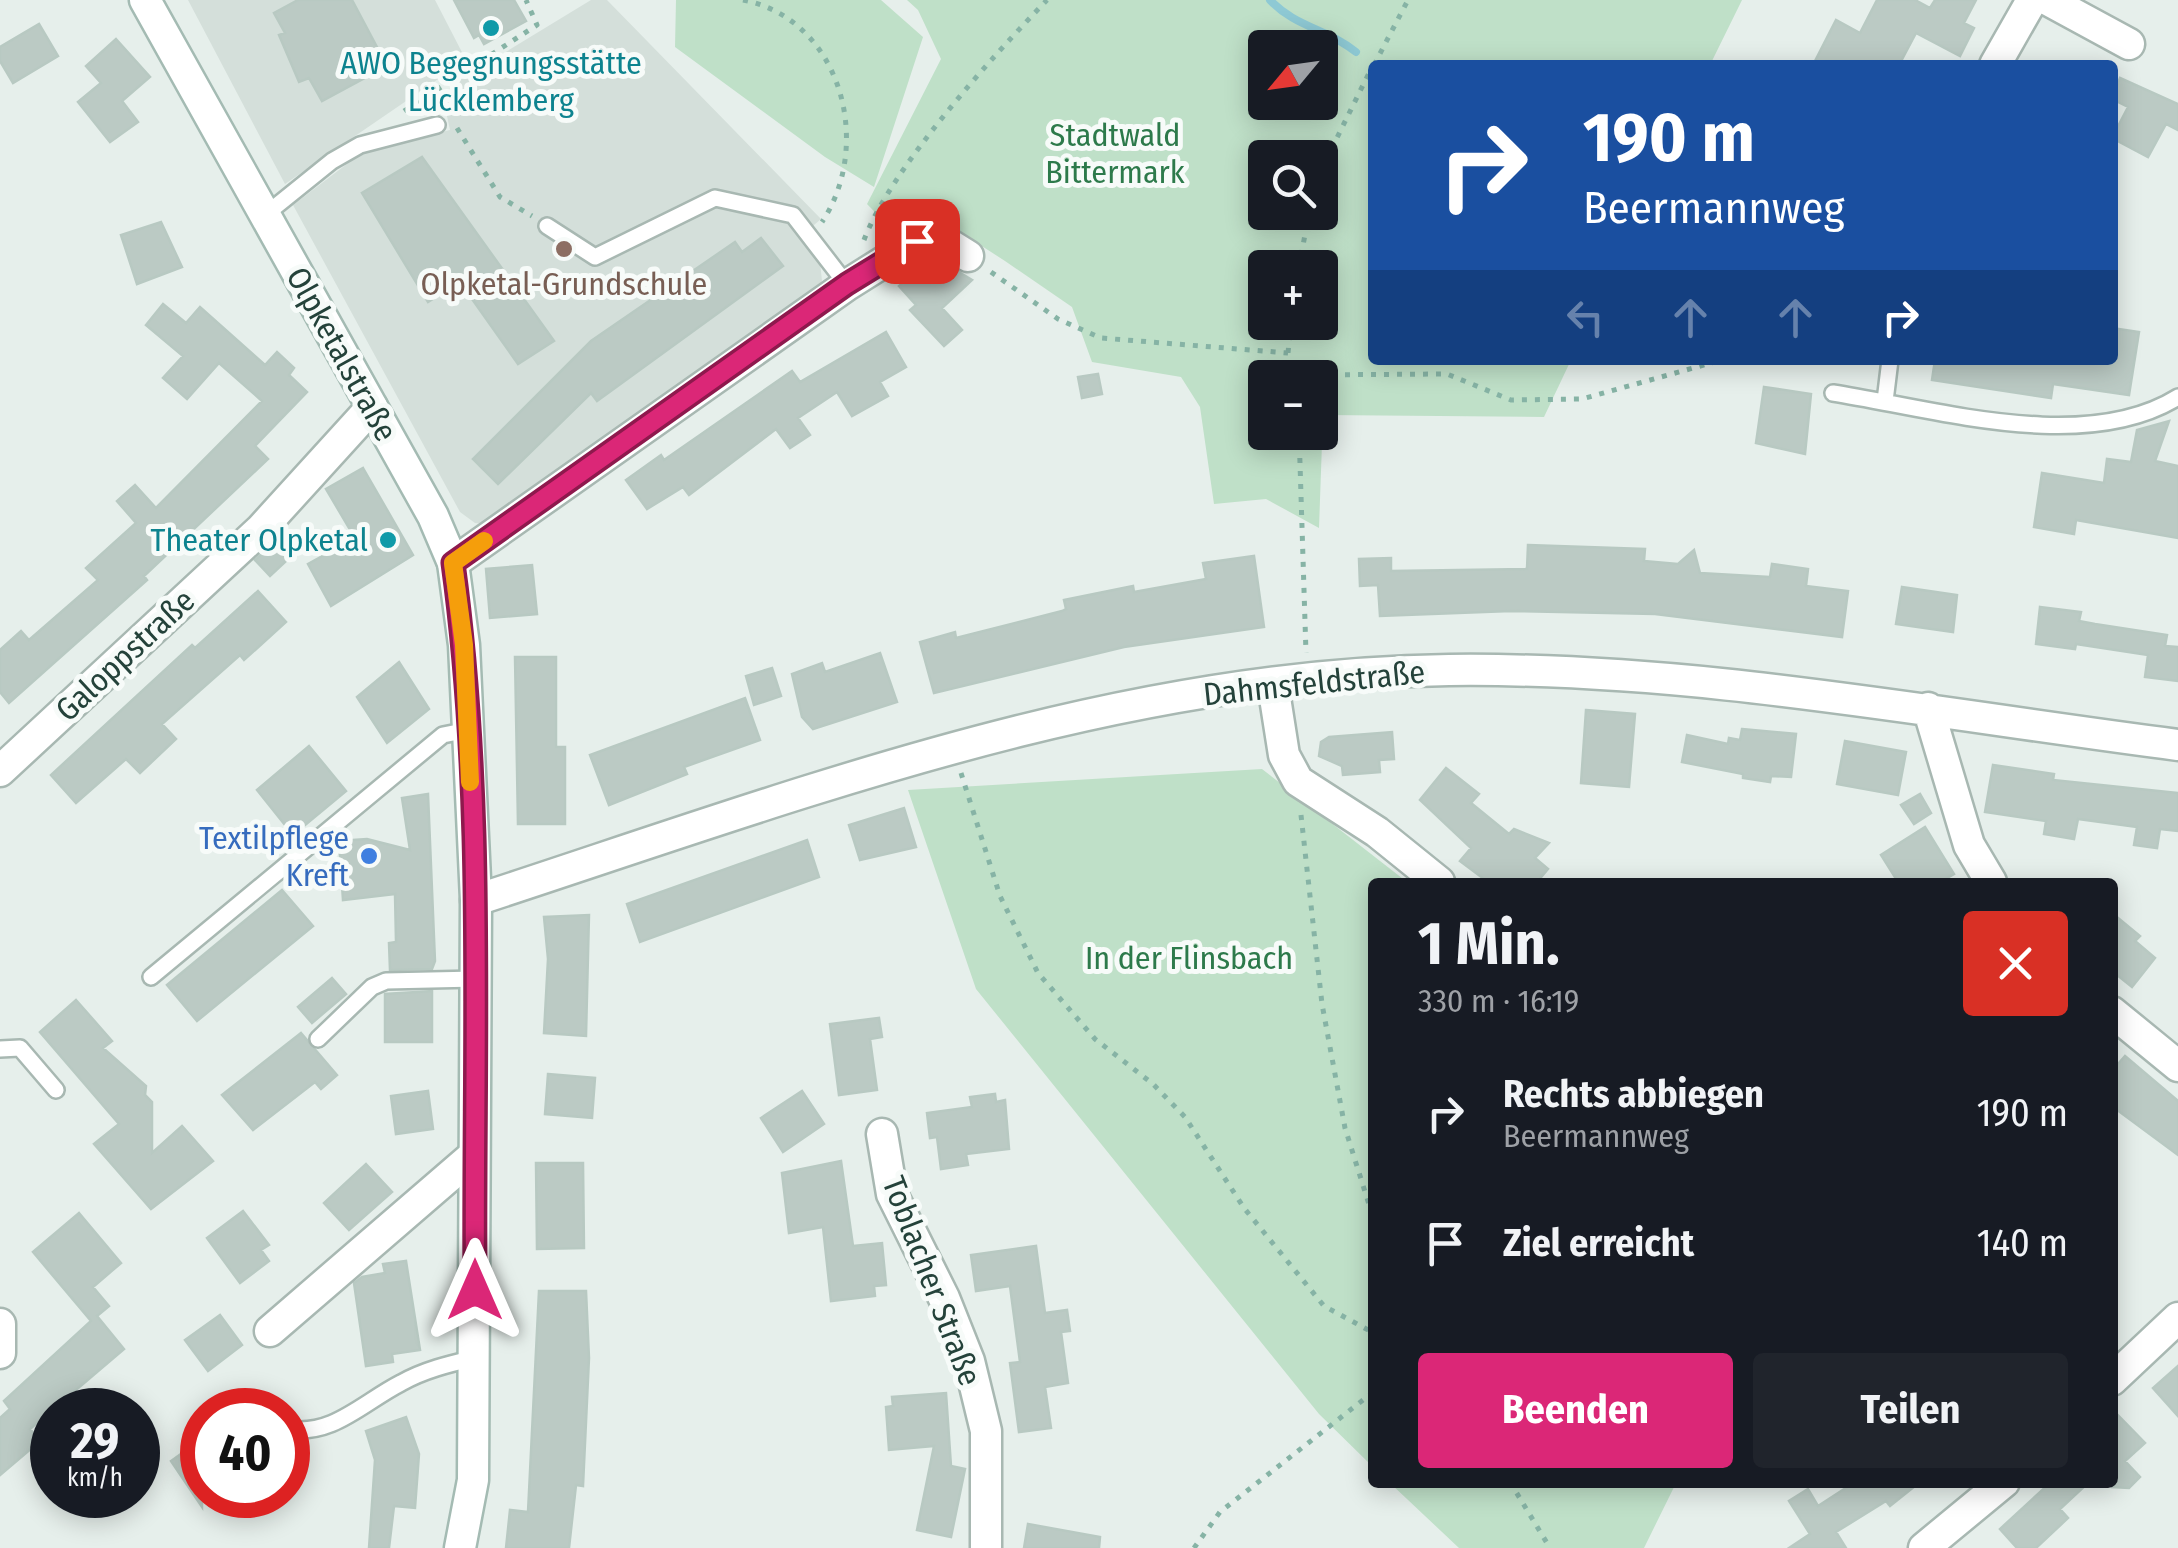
<!DOCTYPE html>
<html lang="de">
<head>
<meta charset="utf-8">
<style>
	:root { --surface:#171b24; --page:#20242c; --text:#f1f3f6; --muted:#9ea1a6; --accent:#db2777 }
	body { margin:0; font-family:"Fira Sans Condensed",sans-serif; background:var(--page); color:var(--text); height:100vh; display:flex; flex-direction:column; font-size:38px; white-space:nowrap }
	* { box-sizing:border-box; margin:0 }
	p { font-size:32px; color:var(--muted) }
	.icon { flex:none; width:55px; height:55px; fill:none; stroke:currentColor; stroke-width:2; stroke-linecap:round; stroke-linejoin:round }
	.map { position:relative; flex:1; overflow:hidden }
	.drawer { position:absolute; left:1368px; top:878px; width:750px; height:610px; display:flex; flex-direction:column; background:var(--surface); border-radius:10px; box-shadow:0 5px 25px #0003 }
	.drawer>* { flex:none }
	.hud { position:absolute; left:1368px; top:60px; width:750px; height:305px; border-radius:10px; box-shadow:0 5px 25px #0003; background:#1a4fa0; color:#fff; overflow:hidden }
	.needle { width:65px; rotate:241deg }
	.fabs { position:absolute; left:1248px; top:30px; display:grid; gap:20px }
	.fabs a { display:grid; place-items:center; width:90px; height:90px; border-radius:10px; background:var(--surface); box-shadow:0 5px 25px #0003; font-size:50px }
	.speed { position:absolute; left:30px; top:1388px; display:flex; gap:20px; font-size:50px; font-weight:700; text-align:center }
	.speed>* { display:grid; place-content:center; width:130px; height:130px; border-radius:50%; background:var(--surface); box-shadow:0 5px 25px #0003; line-height:1 }
	.speed small { font-size:25px; font-weight:400 }
	.speed .limit { border:15px solid #d22; background:#fff; color:#111 }
	.pin { position:absolute; display:grid; place-items:center; width:85px; height:85px; color:#fff; margin:-42px; border-radius:20px; box-shadow:0 5px 15px #0006 }
	.me { position:absolute; width:110px; margin:-55px; rotate:0deg; stroke-linejoin:round; filter:drop-shadow(0 0 8px #0008) }
	.turn { display:flex; align-items:center; gap:35px; height:210px; padding:0 50px; font-size:45px }
	.turn .icon { width:130px; height:130px; stroke-width:2.5 }
	.turn b { display:block; font-size:70px; line-height:85px }
	.lanes { display:flex; align-items:center; height:95px; padding:0 50px; background:#0003; justify-content:center; gap:50px; direction:ltr }
	.lanes .off { opacity:.35 }
	.round { display:grid; place-items:center; flex:none; width:105px; height:105px; border-radius:10px; background:var(--page) }
	.head { display:flex; align-items:center; justify-content:space-between; height:170px; padding:0 50px }
	h1 { font-size:60px; font-weight:700; line-height:75px }
	.button { display:flex; gap:20px; margin-top:auto; padding:20px 50px }
	.button a { flex:1; height:115px; border-radius:10px; background:var(--accent); color:#fff; font-size:40px; font-weight:700; line-height:115px; text-align:center }
	.button a+a { background:var(--page); color:var(--text) }
	ul { padding:0; list-style:none }
	li { display:flex; align-items:center; gap:30px; height:130px; padding:0 50px }
	li div { flex:1 }
	li b { display:block; font-size:38px }
	li em { font-style:normal }
	.map>svg:first-child { display:block }
	.built { fill:#d4dfda }
	.green { fill:#bfe0c8; fill-rule:evenodd }
	.lines { fill:none; stroke-linecap:round; stroke-linejoin:round }
	.stream { stroke:#8ec9d4; stroke-width:8 }
	.building { fill:#bbcac4; stroke:#b8c9c2; stroke-width:2.5 }
	.lane-casing { stroke:#a8b8b2; stroke-width:20 }
	.street-casing { stroke:#a8b8b2; stroke-width:35 }
	.secondary-casing { stroke:#a4bbb3; stroke-width:35 }
	.path { stroke:#86b3a5; stroke-width:5; stroke-dasharray:5 8; stroke-linecap:butt }
	.lane { stroke:#fff; stroke-width:15 }
	.street { stroke:#fff; stroke-width:30 }
	.secondary { stroke:#fff; stroke-width:30 }
	.route-casing { stroke:#8e194d; stroke-width:25 }
	.route { stroke:#db2777; stroke-width:18 }
	.slow { stroke:#f59e0b; stroke-width:18 }
	.culture-dot { fill:#0f9aa8; stroke:#f7fbf9; stroke-width:4 }
	.education-dot { fill:#8d6e63; stroke:#f7fbf9; stroke-width:4 }
	.shop-dot { fill:#3f7fe0; stroke:#f7fbf9; stroke-width:4 }
	.labels { text-anchor:middle; stroke-width:10; stroke-linejoin:round; paint-order:stroke }
	.culture-label { font-size:32px; fill:#0d838f; stroke:#f7fbf9 }
	.park-label { font-size:32px; fill:#2d7a4b; stroke:#f7fbf9 }
	.education-label { font-size:32px; fill:#785e54; stroke:#f7fbf9 }
	.street-label { font-size:32px; fill:#24423a; stroke:#f7fbf9 }
	.shop-label { font-size:32px; fill:#366cbe; stroke:#f7fbf9; text-anchor:end }
</style>
</head>
<body>
<div class="map">
<svg width="2178" height="1548" viewBox="0 0 2178 1548">
	<rect width="100%" height="100%" fill="#e6efeb"/>
	<!-- built -->
	<path class="built" d="M188 0H435L466 60 285 184Z
		M591 0H607L821 219 800 237 820 262 822 281 817 289 484 524 475 523 460 512 293 205 364 151 450 130 444 102 450 86Z"/>
	<!-- green -->
	<path class="green" d="M676 0H881L923 37 874 187 825 157 675 47Z
		M907 0H1742L1710 65H1372V360H1571L1544 417 1323 415 1319 528 1266 499 1214 504 1200 407 1181 377 1092 362 1072 307 1005 261 957 230 896 234 867 204 941 59 918 10ZM1265 48H1320V102H1265ZM1265 158H1320V212H1265ZM1265 268H1320V322H1265ZM1265 378H1320V432H1265Z
		M1262 769 1407 882H1372V1466L1319 1414 976 989 908 790Z
		M1390 1483H1676L1644 1548H1459Z"/>
	<g class="lines">
		<!-- stream -->
		<path class="stream" d="M1270 0C1295 27 1328 29 1356 52"/>
	</g>
	<!-- building -->
	<path class="building" d="M298 0H352L387 66 322 101 309 78 299 82 279 35 285 33 274 13Z
		M454 0H514L526 21 484 44 479 35 474 38Z
		M1877 0H1915L1930 8 1935 0H1976L1964 23 1974 28 1960 56 1916 33 1899 65H1813L1836 20 1860 33Z
		M39 24 58 56 13 83 0 61V47Z
		M116 39 150 77 122 101 138 122 110 142 78 102 101 83 86 66Z
		M2120 78 2178 104V130L2166 124 2148 157 2112 138 2128 107 2112 99Z
		M422 157 554 341 518 364 460 282 428 302 362 193Z
		M161 222 182 267 137 284 121 235Z
		M761 238 783 266 597 401 591 393 498 484 473 459 591 341 735 242 742 252Z
		M928 260H939L972 280 942 308 962 330 944 346 910 310 916 305 899 286Z
		M163 304 186 323 200 307 265 365 277 352 294 368 289 375 307 392 255 446 268 459 144 576 147 580 9 703 0 692V650L21 631 29 640 98 580 86 568 136 523 117 501 135 485 156 508 262 401 219 363 187 399 163 378 183 356 146 325Z
		M2112 328 2139 332 2129 395 2053 384 2051 398 1932 380 1935 360H2112Z
		M886 332 906 367 880 382 888 396 852 416 837 392 798 418 810 435 790 448 776 429 689 495 683 487 647 509 626 480 661 455 664 460 792 371 800 382Z
		M1098 374 1102 394 1082 398 1078 377Z
		M1764 387 1811 394 1805 454 1756 443Z
		M2169 421 2155 461 2178 466V538L2076 520 2074 534 2034 527 2042 473 2104 483 2107 459 2131 462 2137 430Z
		M363 468 413 555 331 606 308 564 355 538 326 489Z
		M284 533 299 549 270 576 255 560Z
		M1528 545 1645 549 1644 561 1678 564 1694 550 1700 573 1770 577 1772 564 1808 569 1806 586 1848 591 1842 637 1655 614 1511 611 1380 616 1378 585 1360 586 1359 559 1391 558V571L1527 569Z
		M1254 556 1264 627 1124 647 934 693 920 642 955 632 956 638 1062 611 1066 609 1064 600 1133 586 1134 592 1206 579 1203 563Z
		M532 565 537 614 490 618 486 569Z
		M1902 587 1957 595 1953 632 1896 624Z
		M258 591 286 622 244 660 240 655 162 724 176 739 140 773 126 759 76 803 51 775 192 645 195 648Z
		M2040 607 2081 612 2079 621 2095 624 2167 635 2165 646 2178 647V681L2145 677 2148 655 2076 644 2075 649 2036 644Z
		M880 653 897 702 813 729 802 717 792 674 822 663 825 672Z
		M515 657H556V747H565V824H518Z
		M399 662 429 709 387 743 357 697Z
		M772 668 781 696 754 705 746 676Z
		M745 698 760 740 684 767 687 774 609 805 590 755Z
		M1586 710 1635 714 1629 787 1581 783Z
		M1742 729 1796 734 1791 777 1771 776 1770 782 1743 778V774L1682 762 1687 735 1728 744 1729 738 1740 740Z
		M1392 732 1394 759 1379 760 1380 772 1343 775 1342 766 1319 756 1321 742 1329 737Z
		M1845 741 1906 752 1898 795 1837 784Z
		M309 746 346 791 293 835 257 790Z
		M1993 765 2054 774 2053 780 2178 793V831L2160 829 2157 848 2134 845 2137 827 2078 819 2074 839 2044 834 2046 821 1985 812Z
		M1446 768 1479 794 1471 803 1509 834 1514 829 1549 843 1535 858 1548 869 1537 882H1488L1460 861 1471 848 1420 800Z
		M428 794 435 961 432 969 390 970 389 943 396 942 395 894 343 900 339 841 367 839 410 850 402 798Z
		M1920 794 1931 813 1914 824 1901 805Z
		M904 808 916 847 860 860 849 825Z
		M1925 827 1954 874 1940 882H1898L1881 855Z
		M807 840 819 877 640 942 627 904Z
		M282 890 313 926 197 1021 167 985Z
		M2112 913 2140 936 2135 941 2155 958 2132 987 2112 971Z
		M589 915 586 1036 544 1033 548 959 544 917Z
		M332 978 346 994 312 1023 298 1007Z
		M432 991V1042H385V994Z
		M76 1000 112 1041 103 1048 146 1086 145 1095 152 1102V1153L182 1126 213 1161 151 1209 94 1144 119 1124 40 1032Z
		M879 1018 882 1037 870 1039 877 1090 839 1095 830 1024Z
		M301 1033 337 1075 321 1089 315 1082 253 1130 222 1095Z
		M2125 1056 2178 1101V1155L2112 1106V1071Z
		M548 1074 595 1078 592 1118 545 1114Z
		M428 1091 433 1129 396 1134 391 1096Z
		M802 1091 824 1124 783 1152 761 1118Z
		M995 1094 996 1102 1005 1100 1009 1149 966 1154 968 1165 941 1169 937 1137 930 1138 927 1113 972 1107 970 1097Z
		M841 1161 853 1246 882 1243 886 1285 874 1286 875 1296 831 1301 823 1227 789 1233 782 1173Z
		M536 1163H583L584 1248 537 1249Z
		M366 1164 392 1192 349 1230 324 1203Z
		M243 1211 269 1245 261 1250 269 1261 240 1283 207 1238Z
		M79 1213 121 1263 93 1287 109 1306 97 1316 124 1349 30 1429 40 1441 0 1475V1418L10 1409 4 1401 91 1321 33 1252Z
		M1036 1246 1045 1313 1067 1310 1070 1331 1061 1332 1068 1383 1045 1387 1051 1428 1019 1432 1010 1363 1020 1362 1010 1286 976 1291 971 1255Z
		M406 1261 420 1350 392 1354 393 1362 366 1366 354 1283 362 1277 385 1273 383 1264Z
		M539 1291H586L589 1358 583 1486 576 1485 569 1548H506L510 1510 528 1512Z
		M220 1315 242 1345 208 1371 185 1340Z
		M2178 1366V1416L2153 1388Z
		M946 1393 951 1466 965 1469 951 1537 917 1530 934 1446 889 1450 886 1407 893 1406 892 1397Z
		M2112 1409 2145 1443 2125 1461 2140 1477 2129 1488 2112 1487Z
		M406 1417 419 1454 415 1508 394 1506 389 1548H369L375 1460 366 1431Z
		M202 1439V1507L171 1461Z
		M1855 1482H1920L1890 1506 1886 1501 1836 1532 1846 1548H1789L1810 1534 1789 1501 1808 1489 1818 1506Z
		M2051 1482H2089L2060 1509 2068 1518 2036 1548H2017L2000 1529Z
		M1028 1524 1100 1537 1099 1548H1024Z"/>
	<g class="lines">
		<!-- lane casing -->
		<g class="lane-casing">
			<path id="lane" d="M265 215 332 161 360 145 437 125
				M547 226 595 257 715 198 793 215 847 285
				M1833 393C1935 409 2085 455 2178 397
				M1885 401 1890 360
				M151 977 443 735 468 730
				M318 1039 372 987 386 981 476 979
				M0 1049 20 1048 56 1090
				M288 1429C333 1436 362 1403 401 1383 424 1370 449 1364 475 1358"/>
		</g>
		<!-- street casing -->
		<g class="street-casing">
			<path id="street" d="M2048 0 2129 44
				M1995 65 2032 0
				M453 563 847 285 917 241H944L968 256
				M1273 685 1284 755 1298 781 1377 832 1439 882
				M1928 708 1969 845 1991 882
				M0 771 261 529 372 407
				M476 900C792 797 1112 674 1449 670 1695 667 1935 714 2178 745
				M2112 1012 2178 1066
				M882 1134 892 1194 944 1298 969 1361 986 1431V1548
				M0 1324V1353
				M270 1331 474 1155
				M2112 1380 2178 1318
				M1924 1548 2004 1482"/>
		</g>
		<!-- secondary casing -->
		<g class="secondary-casing">
			<path id="secondary" d="M145 0 433 516 453 563 464 645 476 900 473 1480 460 1548"/>
		</g>
		<!-- path -->
		<path class="path" d="M743 0C841 19 874 144 822 222
			M1374 65 1408 0
			M404 111 537 25 526 0
			M457 128 500 197 532 216
			M1320 172 1372 67
			M864 240C891 168 992 57 1047 0
			M1299 268 1309 212
			M991 272 1058 319 1101 338 1288 353
			M1291 322 1288 353 1293 375
			M1293 375 1447 374 1511 400 1582 399 1722 360
			M1299 432 1306 653
			M961 773 1000 896 1038 973 1095 1039 1153 1084 1185 1117 1244 1208 1324 1306 1372 1332
			M1301 815 1322 1004 1345 1128 1372 1214
			M1510 1482 1550 1548
			M1194 1548 1220 1512 1372 1393"/>
		<!-- lane -->
		<use href="#lane" class="lane"/>
		<!-- street -->
		<use href="#street" class="street"/>
		<!-- secondary -->
		<use href="#secondary" class="secondary"/>
	</g>
	<g class="lines">
		<!-- route casing -->
		<g class="route-casing">
			<path id="route" d="M475 1290C473 1048 486 803 453 563L847 284 917 241"/>
		</g>
		<!-- route -->
		<use href="#route" class="route"/>
		<!-- slow -->
		<path class="slow" d="M470 782 464 645 453 563 484 541"/>
	</g>
	<!-- markers -->
	<g class="culture-dot">
		<circle cx="491" cy="28" r="10"/>
		<circle cx="388" cy="540" r="10"/>
	</g>
	<circle class="education-dot" cx="564" cy="249" r="10"/>
	<circle class="shop-dot" cx="369" cy="856" r="10"/>
	<g class="labels">
		<!-- culture labels -->
		<g class="culture-label">
			<text x="491" y="74">AWO Begegnungsstätte<tspan x="491" dy="37">Lücklemberg</tspan></text>
			<text x="368" y="551" text-anchor="end">Theater Olpketal</text>
		</g>
		<!-- park labels -->
		<g class="park-label">
			<text x="1115" y="146">Stadtwald<tspan x="1115" dy="37">Bittermark</tspan></text>
			<text x="1189" y="969">In der Flinsbach</text>
		</g>
		<!-- education labels -->
		<g class="education-label">
			<text x="564" y="295">Olpketal-Grundschule</text>
		</g>
		<!-- street labels -->
		<g class="street-label">
			<text transform="translate(342 354) rotate(61)" y="11">Olpketalstraße</text>
			<text transform="translate(125 655) rotate(-43)" y="11">Galoppstraße</text>
			<text transform="translate(1314 683) rotate(-6)" y="11">Dahmsfeldstraße</text>
			<text transform="translate(932 1281) rotate(69)" y="11">Toblacher Straße</text>
		</g>
		<!-- shop labels -->
		<g class="shop-label">
			<text x="349" y="849">Textilpflege<tspan x="349" dy="37">Kreft</tspan></text>
		</g>
	</g>
</svg>
<div class="fabs">
<a><svg class="needle" viewBox="-14 -14 28 28"><path d="M0-13l5 13h-10z" fill="#e53935"/><path d="M0 13l5-13h-10z" fill="#9ea1a6"/></svg></a>
<a><svg class="icon" aria-label="search" viewBox="0 0 24 24"><circle cx="10" cy="10" r="6"/><path d="M15 15l6 6"/></svg></a>
<a>+</a>
<a>−</a>
</div>
<div class="speed"><div>29<small>km/h</small></div><div class="limit">40</div></div>
<div class="pin" style="left:917px;top:241px;background:#d93025"><svg class="icon" aria-label="arrive" viewBox="0 0 24 24"><path d="M6 21V4h12l-3 4 3 4H6"/></svg></div>
<svg class="me" style="left:475px;top:1290px" viewBox="-20 -20 40 40"><path d="M0-17L14 15 0 8-14 15z" fill="#db2777" stroke="#fff" stroke-width="4"/></svg>
<div class="hud">
<div class="turn"><svg class="icon" aria-label="right" viewBox="0 0 24 24"><path d="M7 20v-9h11M14 6l5 5-5 5"/></svg><div><b>190 m</b>Beermannweg</div></div>
<div class="lanes"><svg class="icon off" aria-label="left" viewBox="0 0 24 24"><path d="M17 20v-9H6M10 6l-5 5 5 5"/></svg><svg class="icon off" aria-label="ahead" viewBox="0 0 24 24"><path d="M12 20V5M6 11l6-6 6 6"/></svg><svg class="icon off" aria-label="ahead" viewBox="0 0 24 24"><path d="M12 20V5M6 11l6-6 6 6"/></svg><svg class="icon" aria-label="right" viewBox="0 0 24 24"><path d="M7 20v-9h11M14 6l5 5-5 5"/></svg></div>
</div>
<section class="drawer">
<div class="head"><div><h1>1 Min.</h1><p>330 m · 16:19</p></div><a class="round" style="background:#d93025;color:#fff"><svg class="icon" aria-label="close" viewBox="0 0 24 24"><path d="M6 6l12 12M18 6L6 18"/></svg></a></div>
<ul>
<li><svg class="icon" aria-label="right" viewBox="0 0 24 24"><path d="M7 20v-9h11M14 6l5 5-5 5"/></svg><div><b>Rechts abbiegen</b><p>Beermannweg</p></div><em>190 m</em></li>
<li><svg class="icon" aria-label="arrive" viewBox="0 0 24 24"><path d="M6 21V4h12l-3 4 3 4H6"/></svg><div><b>Ziel erreicht</b></div><em>140 m</em></li>
</ul>
<div class="button"><a>Beenden</a><a>Teilen</a></div>
</section>
</div>
</body>
</html>
